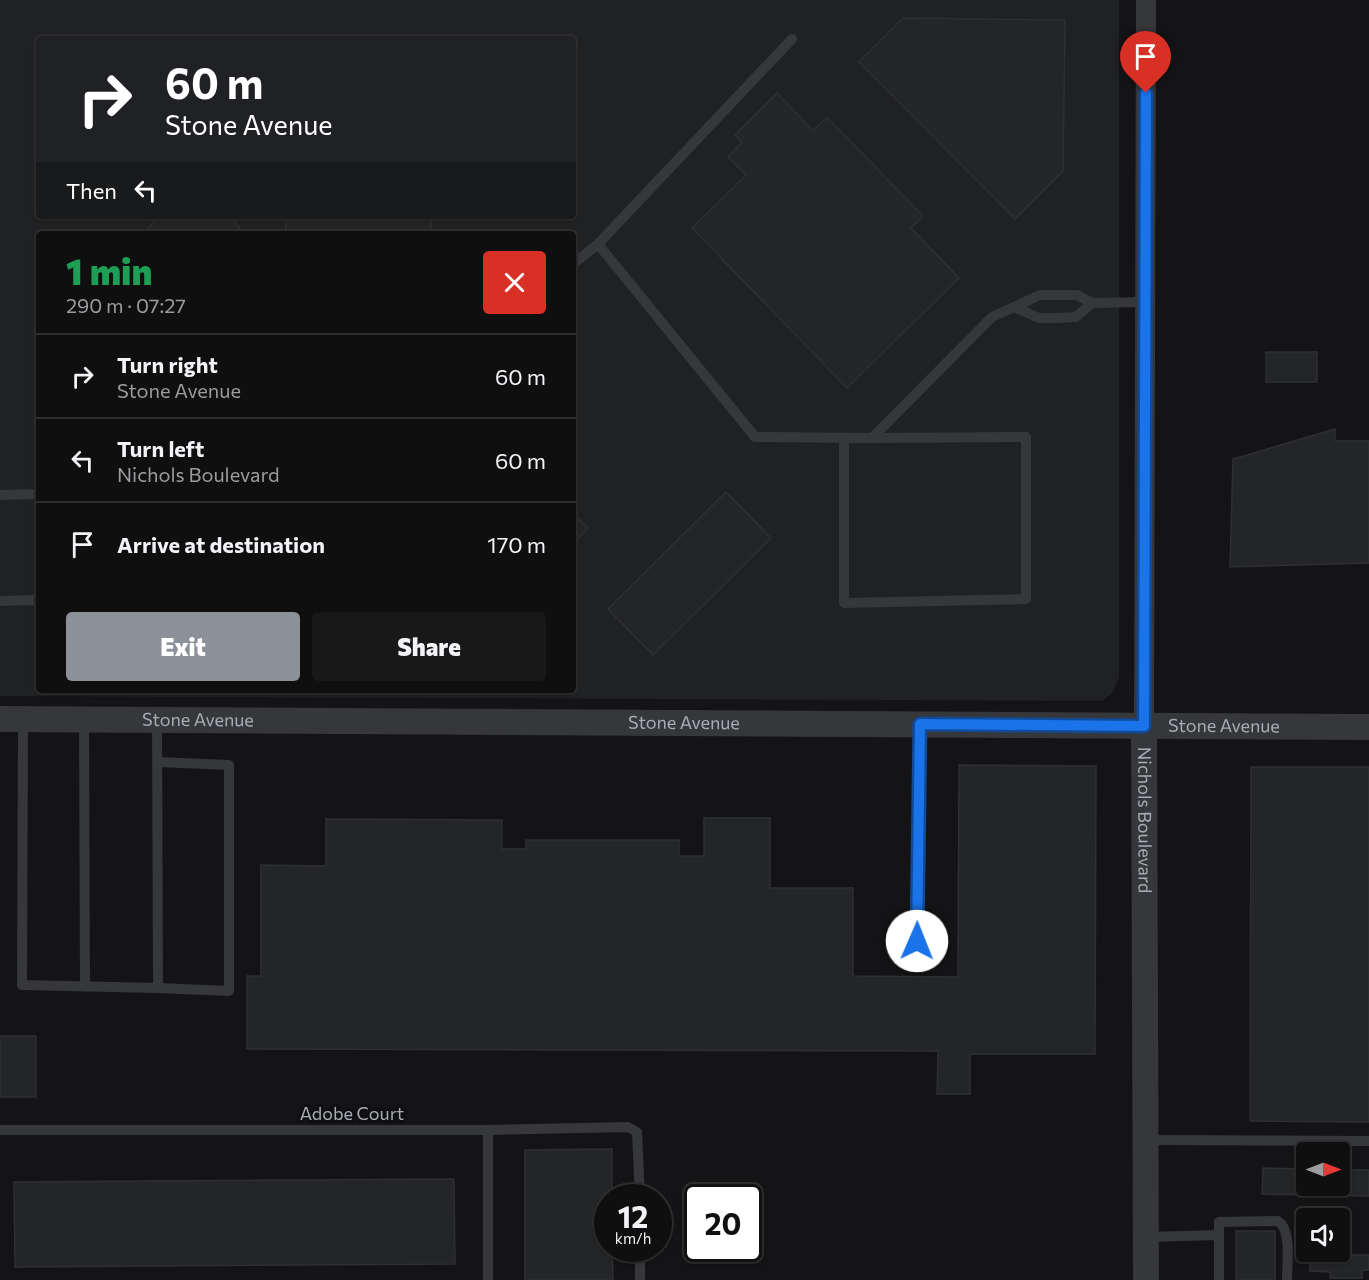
<!DOCTYPE html>
<html lang="en">
<head>
<meta charset="utf-8">
<style>
	:root { --surface:#0f0f10; --page:#181819; --text:#f1f3f6; --muted:#9b9c9f; --line:#2f2f30; --accent:#8c9099 }
	body { margin:0; font-family:Commissioner,sans-serif; background:var(--page); color:var(--text); height:100vh; display:flex; flex-direction:column; font-size:22px; white-space:nowrap }
	* { box-sizing:border-box; margin:0 }
	p { font-size:20px; color:var(--muted) }
	.icon { flex:none; width:33px; height:33px; fill:none; stroke:currentColor; stroke-width:2; stroke-linecap:round; stroke-linejoin:round }
	.map { position:relative; flex:1; overflow:hidden }
	.details { position:absolute; left:36px; top:231px; width:540px; height:462px; display:flex; flex-direction:column; background:var(--surface); border-radius:6px; box-shadow:0 2px 4px #0004,0 0 0 2px var(--line) }
	.details>* { flex:none }
	.guide { position:absolute; left:36px; top:36px; width:540px; height:183px; border-radius:6px; box-shadow:0 2px 4px #0004,0 0 0 2px var(--line); background:#202124; color:#fff; overflow:hidden }
	.needle { width:39px; rotate:90deg }
	.fabs { position:absolute; left:1296px; top:1142px; display:grid; gap:12px }
	.fabs a { display:grid; place-items:center; width:54px; height:54px; border-radius:6px; background:var(--surface); box-shadow:0 2px 4px #0004,0 0 0 2px var(--line); font-size:30px }
	.speed { position:absolute; left:594px; top:1184px; display:flex; gap:12px; font-size:30px; font-weight:700; text-align:center }
	.speed>* { display:grid; place-content:center; width:78px; height:78px; border-radius:50%; background:var(--surface); box-shadow:0 2px 4px #0004,0 0 0 2px var(--line); line-height:1 }
	.speed small { font-size:15px; font-weight:400 }
	.speed .limit { border:3px solid #111; border-radius:9px; background:#fff; color:#111 }
	.pin { position:absolute; display:grid; place-items:center; width:51px; height:51px; color:#fff; margin:-62px -26px; border-radius:50% 50% 50% 0; rotate:-45deg; box-shadow:0 0 6px #0007 }
	.pin .icon { rotate:45deg }
	.me { position:absolute; width:66px; margin:-33px; rotate:1deg; stroke-linejoin:round; filter:drop-shadow(0 0 4px #0008) }
	.turn { display:flex; align-items:center; gap:21px; height:126px; padding:0 30px; font-size:27px }
	.turn .icon { width:78px; height:78px; stroke-width:2.5 }
	.turn b { display:block; font-size:42px; line-height:51px }
	.then { display:flex; align-items:center; height:57px; padding:0 30px; background:#0003; gap:12px; font-size:22px }
	.round { display:grid; place-items:center; flex:none; width:63px; height:63px; border-radius:6px; background:var(--page) }
	.summary { display:flex; align-items:center; justify-content:space-between; height:102px; padding:0 30px }
	h1 { font-size:36px; font-weight:800; line-height:45px; color:#1e9e55 }
	.primary-button { display:flex; gap:12px; margin-top:auto; padding:12px 30px }
	.primary-button a { flex:1; height:69px; border-radius:6px; background:var(--accent); color:#fff; font-size:24px; font-weight:800; line-height:69px; text-align:center }
	.primary-button a+a { background:var(--page); color:var(--text) }
	ul { padding:0; list-style:none }
	li { display:flex; align-items:center; gap:18px; height:84px; padding:0 30px; border-top:2px solid var(--line) }
	li div { flex:1 }
	li b { display:block; font-size:22px }
	li em { font-style:normal }
	.map>svg:first-child { display:block }
	.built { fill:#202123; fill-rule:evenodd }
	.building { fill:#242527; stroke:#2e2f31; stroke-width:1.5 }
	.lines { fill:none; stroke-linecap:round; stroke-linejoin:round }
	.service { stroke:#36373a; stroke-width:10 }
	.minor { stroke:#36373a; stroke-width:20 }
	.tertiary { stroke:#36373a; stroke-width:26 }
	.route-casing { stroke:#114b97; stroke-width:15 }
	.route { stroke:#1a73e8; stroke-width:10 }
	.labels { text-anchor:middle; stroke-width:6; stroke-linejoin:round; paint-order:stroke }
	.street-label { font-size:18px; fill:#a7adb4; stroke:#0f0f11 }
</style>
</head>
<body>
<div class="map">
<svg width="1369" height="1280" viewBox="0 0 1369 1280">
	<rect width="100%" height="100%" fill="#141416"/>
	<!-- built -->
	<path class="built" d="M0 0H1119V678L1112 693 1102 701 0 696ZM39 39H573V216H39ZM39 234H573V690H39Z"/>
	<!-- building -->
	<path class="building" d="M903 18 1065 20 1063 171 1015 219 859 62Z
		M777 93 813 131 827 117 923 216 911 228 959 278 847 388 692 228 746 175 728 157 742 142 735 135Z
		M158 216H231L244 234H144Z
		M286 216H431V234H286Z
		M1266 352H1317V382H1266Z
		M1335 429V441H1369V563L1230 567 1233 459Z
		M726 492 771 538 653 655 608 609Z
		M573 513 588 528 573 544Z
		M959 765 1096 766 1095 1054H970V1094H937L938 1051 247 1049V976H261V865L326 866V819L502 820V849H526V840H679V856H704V818H770V888H853V976L958 977Z
		M1251 767H1369V1122L1250 1121Z
		M0 1036H36V1097H0Z
		M612 1149V1197H608V1248H612L613 1280H525V1150Z
		M1263 1168 1306 1169V1185H1340V1170H1369V1196L1262 1194Z
		M454 1179 455 1264 15 1267 14 1182Z
		M1236 1231H1275V1280H1236Z
		M1310 1255H1369V1270H1362V1278H1330V1272L1310 1271Z"/>
	<g class="lines">
		<!-- service -->
		<path class="service" d="M598 244 792 39
			M573 264 598 244 755 437 872 438 992 317 1014 307
			M1092 303 1076 317 1059 318H1039L1014 307 1040 295H1077L1092 303 1145 302
			M844 438V603L1026 599V437L872 438
			M0 495 39 494
			M0 601 39 600
			M23 720 22 985 158 988 157 720
			M84 720 85 987
			M158 762 229 765V991L158 988
			M917 941 920 725
			M0 1130H488L628 1127 637 1132 640 1197
			M488 1130V1280
			M1146 1140 1369 1141
			M1146 1237 1219 1235
			M640 1248V1280
			M1219 1280V1222L1278 1221C1292 1230 1287 1264 1287 1280"/>
		<!-- minor -->
		<path class="minor" d="M1144 726 1146 0"/>
		<!-- tertiary -->
		<g class="tertiary">
			<path id="s1" d="M0 719 1369 727"/>
			<path id="s2" d="M1144 726 1146 1280"/>
		</g>
	</g>
	<g class="lines">
		<!-- route casing -->
		<g class="route-casing">
			<path id="route" d="M917 941 920 724 1144 726 1146 93"/>
		</g>
		<!-- route -->
		<use href="#route" class="route"/>
	</g>
	<g class="labels">
		<!-- street labels -->
		<g class="street-label">
			<text dy="6" stroke="none"><textPath href="#s1" startOffset="198">Stone Avenue</textPath></text>
			<text dy="6" stroke="none"><textPath href="#s1" startOffset="684">Stone Avenue</textPath></text>
			<text dy="6" stroke="none"><textPath href="#s1" startOffset="1224">Stone Avenue</textPath></text>
			<text dy="6" stroke="none"><textPath href="#s2" startOffset="94">Nichols Boulevard</textPath></text>
			<text x="352" y="1120">Adobe Court</text>
		</g>
	</g>
</svg>
<div class="fabs">
<a><svg class="needle" viewBox="-14 -14 28 28"><path d="M0-13l5 13h-10z" fill="#e53935"/><path d="M0 13l5-13h-10z" fill="#9b9c9f"/></svg></a>
<a><svg class="icon" aria-label="sound" viewBox="0 0 24 24"><path d="M4 9h4l5-4v14l-5-4H4zM17 9q2 3 0 6"/></svg></a>
</div>
<div class="speed"><div>12<small>km/h</small></div><div class="limit">20</div></div>
<div class="pin" style="left:1146px;top:93px;background:#d93025"><svg class="icon" aria-label="arrive" viewBox="0 0 24 24"><path d="M6 21V4h12l-3 4 3 4H6"/></svg></div>
<svg class="me" style="left:917px;top:941px" viewBox="-20 -20 40 40"><circle r="19" fill="#fff"/><path d="M0-13L10 11 0 6-10 11z" fill="#1a73e8"/></svg>
<div class="guide">
<div class="turn"><svg class="icon" aria-label="right" viewBox="0 0 24 24"><path d="M7 20v-9h11M14 6l5 5-5 5"/></svg><div><b>60 m</b>Stone Avenue</div></div>
<div class="then">Then<svg class="icon" aria-label="left" viewBox="0 0 24 24"><path d="M17 20v-9H6M10 6l-5 5 5 5"/></svg></div>
</div>
<section class="details">
<div class="summary"><div><h1>1 min</h1><p>290 m · 07:27</p></div><a class="round" style="background:#d93025;color:#fff"><svg class="icon" aria-label="close" viewBox="0 0 24 24"><path d="M6 6l12 12M18 6L6 18"/></svg></a></div>
<ul>
<li><svg class="icon" aria-label="right" viewBox="0 0 24 24"><path d="M7 20v-9h11M14 6l5 5-5 5"/></svg><div><b>Turn right</b><p>Stone Avenue</p></div><em>60 m</em></li>
<li><svg class="icon" aria-label="left" viewBox="0 0 24 24"><path d="M17 20v-9H6M10 6l-5 5 5 5"/></svg><div><b>Turn left</b><p>Nichols Boulevard</p></div><em>60 m</em></li>
<li><svg class="icon" aria-label="arrive" viewBox="0 0 24 24"><path d="M6 21V4h12l-3 4 3 4H6"/></svg><div><b>Arrive at destination</b></div><em>170 m</em></li>
</ul>
<div class="primary-button"><a>Exit</a><a>Share</a></div>
</section>
</div>
</body>
</html>
